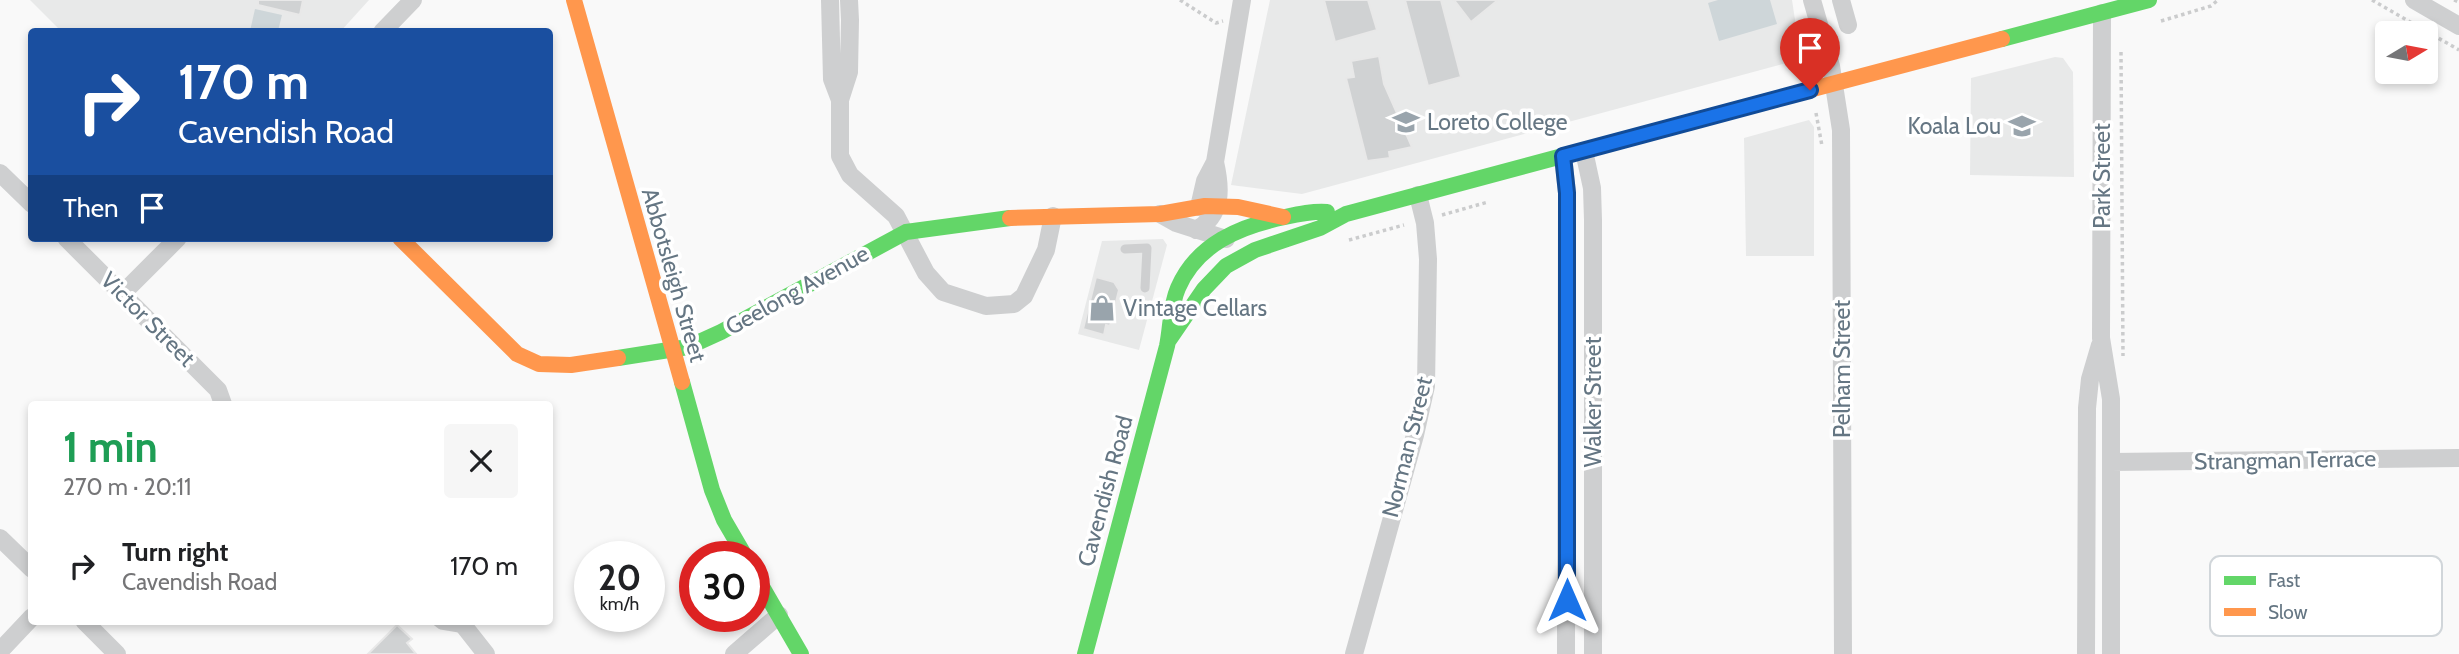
<!DOCTYPE html>
<html lang="en">
<head>
<meta charset="utf-8">
<style>
	:root { --surface:#fff; --page:#f6f6f6; --text:#202124; --muted:#757577 }
	body { margin:0; font-family:Cabin,sans-serif; background:var(--page); color:var(--text); height:100vh; display:flex; flex-direction:column; font-size:26px; white-space:nowrap }
	* { box-sizing:border-box; margin:0 }
	p { font-size:23px; color:var(--muted) }
	.icon { flex:none; width:38px; height:38px; fill:none; stroke:currentColor; stroke-width:2; stroke-linecap:round; stroke-linejoin:round }
	.map { position:relative; flex:1; overflow:hidden }
	.drawer { position:absolute; left:28px; top:401px; width:525px; height:224px; display:flex; flex-direction:column; background:var(--surface); border-radius:7px; box-shadow:0 4px 10px #0003 }
	.drawer>* { flex:none }
	.top-card { position:absolute; left:28px; top:28px; width:525px; height:214px; border-radius:7px; box-shadow:0 4px 10px #0003; background:#1a4fa0; color:#fff; overflow:hidden }
	.needle { width:46px; rotate:80deg }
	.fabs { position:absolute; left:2375px; top:21px; display:grid; gap:14px }
	.fabs a { display:grid; place-items:center; width:63px; height:63px; border-radius:7px; background:var(--surface); box-shadow:0 4px 10px #0003; font-size:35px }
	.speed { position:absolute; left:574px; top:541px; display:flex; gap:14px; font-size:35px; font-weight:700; text-align:center }
	.speed>* { display:grid; place-content:center; width:91px; height:91px; border-radius:50%; background:var(--surface); box-shadow:0 4px 10px #0003; line-height:1 }
	.speed small { font-size:18px; font-weight:400 }
	.speed .limit { border:10px solid #d22; background:#fff; color:#111 }
	.pin { position:absolute; display:grid; place-items:center; width:60px; height:60px; color:#fff; margin:-72px -30px; border-radius:50% 50% 50% 0; rotate:-45deg; box-shadow:0 0 7px #0007 }
	.pin .icon { rotate:45deg }
	.me { position:absolute; width:77px; margin:-38px; rotate:0deg; stroke-linejoin:round; filter:drop-shadow(0 0 5px #0008) }
	.turn { display:flex; align-items:center; gap:24px; height:147px; padding:0 35px; font-size:32px }
	.turn .icon { width:91px; height:91px; stroke-width:2.5 }
	.turn b { display:block; font-size:49px; line-height:60px }
	.then { display:flex; align-items:center; height:66px; padding:0 35px; background:#0003; gap:14px; font-size:26px }
	.round { display:grid; place-items:center; flex:none; width:74px; height:74px; border-radius:7px; background:var(--page) }
	.summary { display:flex; align-items:center; justify-content:space-between; height:119px; padding:0 35px }
	h1 { font-size:42px; font-weight:700; line-height:52px; color:#1e9e55 }
	ul { padding:0; list-style:none }
	li { display:flex; align-items:center; gap:21px; height:91px; padding:0 35px }
	li div { flex:1 }
	li b { display:block; font-size:26px }
	li em { font-style:normal }
	.map>svg:first-child { display:block }
	.built { fill:#e8e9e9 }
	.water { fill:#ced6d9 }
	.building { fill:#d0d2d3; stroke:#e8e8e8; stroke-width:2 }
	.lines { fill:none; stroke-linecap:round; stroke-linejoin:round }
	.path { stroke:#cbcccd; stroke-width:3.5; stroke-dasharray:3.5 3.5; stroke-linecap:butt }
	.lane { stroke:#cecfd0; stroke-width:9 }
	.street { stroke:#cecfd0; stroke-width:18 }
	.fast { stroke:#63d668; stroke-width:16 }
	.slow { stroke:#ff974d; stroke-width:16 }
	.route-casing { stroke:#114b97; stroke-width:18 }
	.route { stroke:#1a73e8; stroke-width:12 }
	.labels { text-anchor:middle; stroke-width:7; stroke-linejoin:round; paint-order:stroke }
	.poi-label { font-size:23px; fill:#657683; stroke:#fff; text-anchor:start }
	.street-label { font-size:23px; fill:#657683; stroke:#fff }
	.key { fill:#fff; stroke:#d1d6da; stroke-width:2 }
	.key-label { font-size:19px; fill:#657683 }
</style>
</head>
<body>
<div class="map">
<svg width="2459" height="654" viewBox="0 0 2459 654">
	<rect width="100%" height="100%" fill="#f9f9f9"/>
	<!-- built -->
	<path class="built" d="M30 0H369L340 32 61 31Z
		M1270 0H1792L1801 59 1302 194 1231 185Z
		M2055 57 2063 58 2073 72 2074 177 1970 175 1971 78Z
		M1809 120 1814 127V256H1746L1744 138Z
		M1163 239 1167 245 1139 350 1078 334 1102 241Z"/>
	<!-- water -->
	<path class="water" d="M1718 0H1770L1777 24 1719 41 1708 3Z
		M255 9 282 15 278 31H250Z"/>
	<!-- building -->
	<path class="building" d="M258 0H303L300 15 258 5Z
		M1324 0H1368L1377 30 1335 42Z
		M1405 0H1441L1461 77 1428 86Z
		M1454 0H1498L1471 22Z
		M1379 56 1384 84 1412 147 1389 152 1390 158 1367 161 1346 78 1354 77 1351 61Z
		M1096 277 1114 282 1119 290 1110 326 1106 325 1104 335 1083 329Z
		M397 625 412 639 407 643 416 654H368Z"/>
	<g class="lines">
		<!-- path -->
		<path class="path" d="M1180 0 1216 23 1223 21
			M2372 0 2459 50
			M2454 0 2459 2
			M2161 21 2211 6 2218 0
			M2121 52 2123 356
			M1816 113 1822 146
			M1442 215 1488 202
			M1349 240 1404 225"/>
		<!-- lane -->
		<path class="lane" d="M1125 249 1147 248 1145 288
			M436 621 441 625 465 629"/>
		<!-- street -->
		<path class="street" d="M830 0 832 79 840 100
			M849 0 850 20 849 72 840 100V156L850 175 896 216 926 273 943 292 986 306 1014 304 1024 296 1046 250 1053 216
			M1812 0 1831 66 1841 130 1843 654
			M1841 0 1848 25
			M2414 0 2459 26
			M2102 13 2101 338 2111 399V654
			M382 32 413 0
			M1584 151 1592 188 1593 220V654
			M1563 156 1567 193 1566 654
			M0 173 32 204
			M1199 207 1205 181 1215 162 1242 0
			M1160 214 1176 223 1226 239
			M1196 230C1223 215 1221 188 1215 162
			M66 238 218 390 223 404
			M122 294 178 238
			M2111 462 2459 458
			M0 538 32 569
			M84 621 117 654
			M460 621 486 654
			M0 651 32 617
			M734 654 779 615
			M1354 654 1415 435 1426 386 1428 259 1425 223 1418 195
			M2086 654 2087 408 2090 379 2100 345"/>
		<!-- fast -->
		<path class="fast" d="M2002 39 2149 0
			M1169 340 1204 289 1226 266 1255 250 1320 228 1346 214 1794 94
			M618 358 688 347 721 332 906 232 1010 218
			M682 382 712 490 724 520 745 556
			M754 573 801 654
			M1085 654 1167 346C1171 327 1170 306 1178 288 1197 244 1240 226 1285 217 1299 214 1313 211 1327 212"/>
		<!-- slow -->
		<path class="slow" d="M574 0 682 382
			M1794 94 2002 39
			M1010 218 1160 214 1205 206 1238 207 1283 217
			M400 238 517 354 539 364 571 365 618 358"/>
	</g>
	<g class="lines">
		<!-- route casing -->
		<g class="route-casing">
			<path id="route" d="M1567 600V193L1563 156 1810 90"/>
		</g>
		<!-- route -->
		<use href="#route" class="route"/>
	</g>
	<!-- icons -->
	<defs>
		<g id="school-bare" transform="scale(2.1)"><path d="M0-5L7-2L0 1L-7-2ZM-4 1L0 2.5L4 1V4Q0 6-4 4Z" fill="#99a4ac" stroke="#fff" stroke-width="2.5" paint-order="stroke"/></g>
		<g id="shop-bare" transform="scale(2.1)"><path d="M-5-2.5h2.3a2.7 3.5 0 0 1 5.4 0H5L5.5 6h-11ZM-1.5-2.5h3a1.5 2.3 0 0 0-3 0Z" fill="#99a4ac" stroke="#fff" stroke-width="2.5" paint-order="stroke"/></g>
	</defs>
	<g fill-rule="evenodd">
		<use href="#school-bare" x="1406" y="122"/>
		<use href="#school-bare" x="2022" y="126"/>
		<use href="#shop-bare" x="1102" y="308"/>
	</g>
	<g class="labels">
		<!-- poi labels -->
		<g class="poi-label">
			<text x="1427" y="130">Loreto College</text>
			<text x="2001" y="134" text-anchor="end">Koala Lou</text>
			<text x="1123" y="316">Vintage Cellars</text>
		</g>
		<!-- street labels -->
		<g class="street-label">
			<text transform="translate(2102 176) rotate(-90)" y="8">Park Street</text>
			<text transform="translate(674 275) rotate(74)" y="8">Abbotsleigh Street</text>
			<text transform="translate(797 290) rotate(-29)" y="8">Geelong Avenue</text>
			<text transform="translate(148 319) rotate(45)" y="8">Victor Street</text>
			<text transform="translate(1842 369) rotate(-90)" y="8">Pelham Street</text>
			<text transform="translate(1593 402) rotate(-90)" y="8">Walker Street</text>
			<text transform="translate(1407 447) rotate(-76)" y="8">Norman Street</text>
			<text transform="translate(2285 460) rotate(-1)" y="8">Strangman Terrace</text>
			<text transform="translate(1105 491) rotate(-75)" y="8">Cavendish Road</text>
		</g>
	</g>
	<!-- legend -->
	<rect x="2210" y="556" width="232" height="80" rx="10" class="key"/>
	<rect x="2224" y="576" width="32" height="9" fill="#63d668"/>
	<rect x="2224" y="608" width="32" height="8" fill="#ff974d"/>
	<g class="key-label">
		<text x="2268" y="587">Fast</text>
		<text x="2268" y="619">Slow</text>
	</g>
</svg>
<div class="fabs">
<a><svg class="needle" viewBox="-14 -14 28 28"><path d="M0-13l5 13h-10z" fill="#e53935"/><path d="M0 13l5-13h-10z" fill="#757577"/></svg></a>
</div>
<div class="speed"><div>20<small>km/h</small></div><div class="limit">30</div></div>
<div class="pin" style="left:1810px;top:90px;background:#d93025"><svg class="icon" aria-label="arrive" viewBox="0 0 24 24"><path d="M6 21V4h12l-3 4 3 4H6"/></svg></div>
<svg class="me" style="left:1567px;top:600px" viewBox="-20 -20 40 40"><path d="M0-17L14 15 0 8-14 15z" fill="#1a73e8" stroke="#fff" stroke-width="4"/></svg>
<div class="top-card">
<div class="turn"><svg class="icon" aria-label="right" viewBox="0 0 24 24"><path d="M7 20v-9h11M14 6l5 5-5 5"/></svg><div><b>170 m</b>Cavendish Road</div></div>
<div class="then">Then<svg class="icon" aria-label="arrive" viewBox="0 0 24 24"><path d="M6 21V4h12l-3 4 3 4H6"/></svg></div>
</div>
<section class="drawer">
<div class="summary"><div><h1>1 min</h1><p>270 m · 20:11</p></div><a class="round"><svg class="icon" aria-label="close" viewBox="0 0 24 24"><path d="M6 6l12 12M18 6L6 18"/></svg></a></div>
<ul>
<li><svg class="icon" aria-label="right" viewBox="0 0 24 24"><path d="M7 20v-9h11M14 6l5 5-5 5"/></svg><div><b>Turn right</b><p>Cavendish Road</p></div><em>170 m</em></li>
</ul>
</section>
</div>
</body>
</html>
